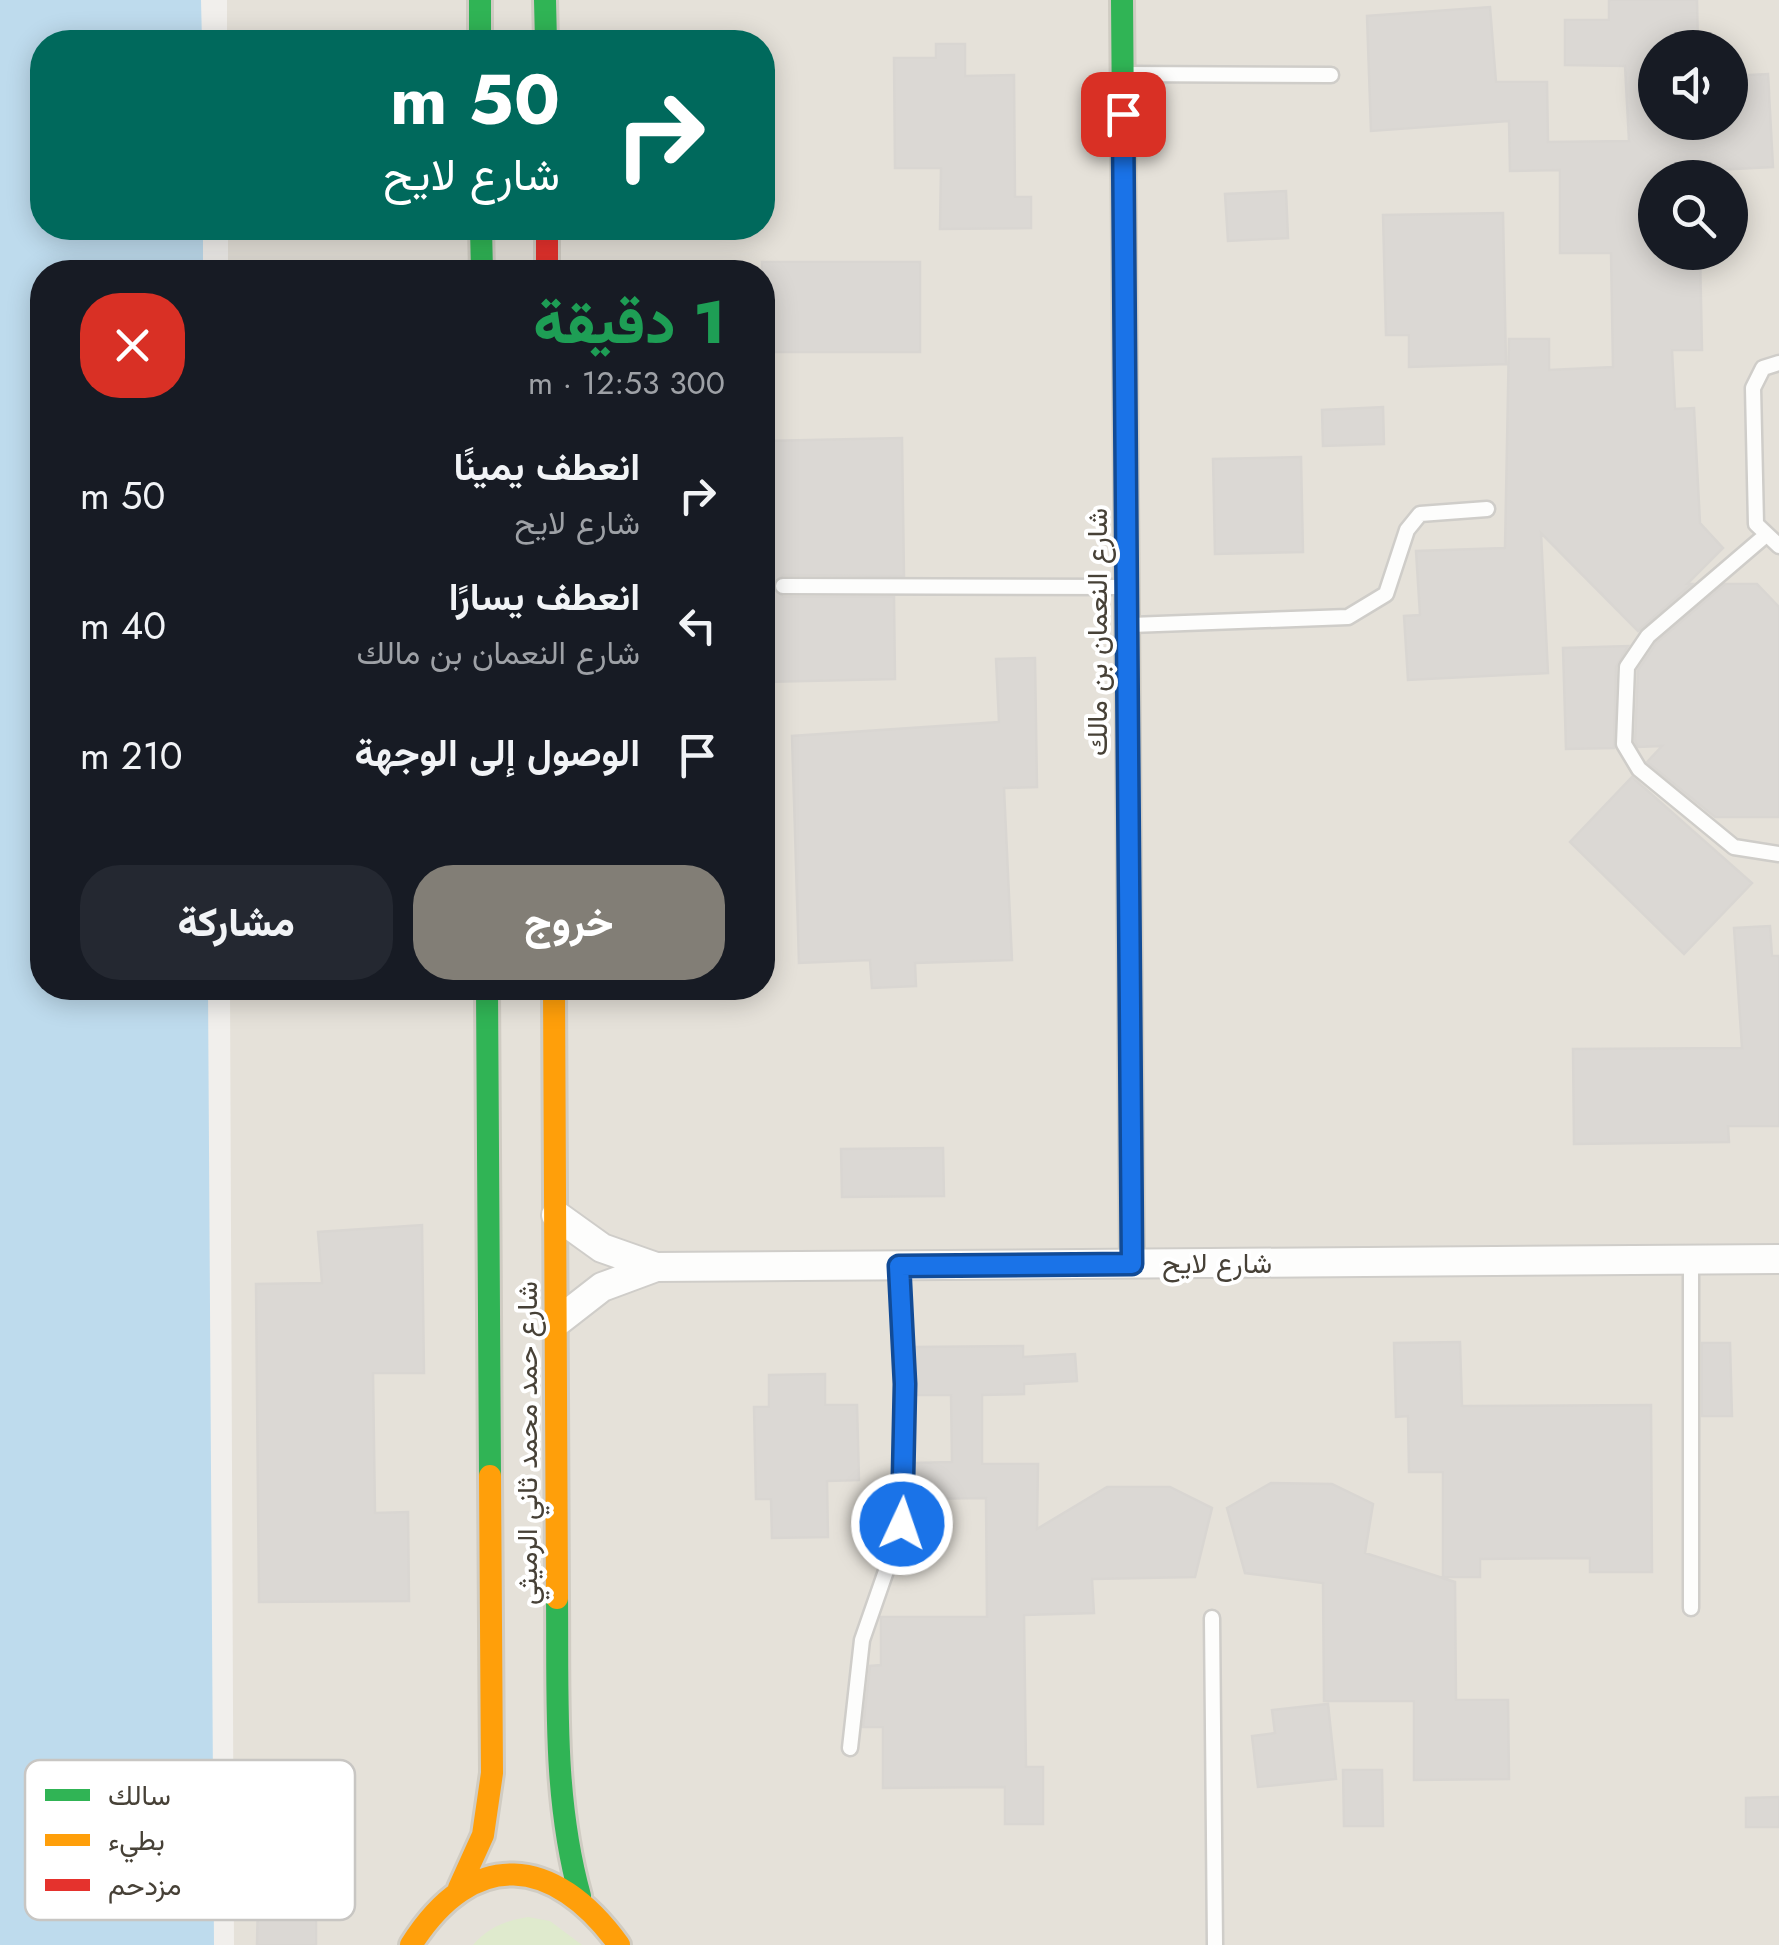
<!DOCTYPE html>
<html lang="ar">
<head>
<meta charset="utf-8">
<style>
	:root { --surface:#171b24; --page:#242831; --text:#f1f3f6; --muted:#9ea1a6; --accent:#827e76 }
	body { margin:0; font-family:Jost,Vazirmatn,sans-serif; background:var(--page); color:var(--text); direction:rtl; height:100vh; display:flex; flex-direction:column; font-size:38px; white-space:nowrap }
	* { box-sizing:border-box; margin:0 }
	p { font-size:32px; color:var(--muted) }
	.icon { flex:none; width:55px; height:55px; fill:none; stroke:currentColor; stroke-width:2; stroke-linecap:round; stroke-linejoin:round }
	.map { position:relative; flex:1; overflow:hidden; direction:ltr }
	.sheet { position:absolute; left:30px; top:260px; width:745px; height:740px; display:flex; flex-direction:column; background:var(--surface); border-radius:40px; box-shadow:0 5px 25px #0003; direction:rtl }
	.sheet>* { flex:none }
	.top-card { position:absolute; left:30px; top:30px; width:745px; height:210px; border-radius:40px; box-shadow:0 5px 25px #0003; direction:rtl; background:#00695c; color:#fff; overflow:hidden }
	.tools { position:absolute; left:1638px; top:30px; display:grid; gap:20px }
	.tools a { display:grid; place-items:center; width:110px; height:110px; border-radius:50%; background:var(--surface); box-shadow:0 5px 25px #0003; font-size:50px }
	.pin { position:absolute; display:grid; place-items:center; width:85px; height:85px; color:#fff; margin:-42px; border-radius:20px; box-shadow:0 5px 15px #0006 }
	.me { position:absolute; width:110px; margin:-55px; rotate:3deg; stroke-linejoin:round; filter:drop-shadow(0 0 8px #0008) }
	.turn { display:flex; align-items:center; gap:35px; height:210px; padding:0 50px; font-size:45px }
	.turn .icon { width:130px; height:130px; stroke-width:2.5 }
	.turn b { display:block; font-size:70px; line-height:85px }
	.round { display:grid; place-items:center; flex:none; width:105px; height:105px; border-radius:40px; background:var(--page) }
	.summary { display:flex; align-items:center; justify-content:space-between; height:170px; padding:0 50px }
	h1 { font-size:60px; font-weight:800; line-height:75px; color:#1e9e55 }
	.cta { display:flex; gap:20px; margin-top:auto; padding:20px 50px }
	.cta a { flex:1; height:115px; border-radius:40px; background:var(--accent); color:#fff; font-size:40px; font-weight:800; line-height:115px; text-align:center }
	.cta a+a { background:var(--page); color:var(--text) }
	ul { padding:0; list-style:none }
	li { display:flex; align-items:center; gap:30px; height:130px; padding:0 50px }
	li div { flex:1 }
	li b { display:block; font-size:38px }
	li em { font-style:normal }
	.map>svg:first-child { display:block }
	.residential { fill:#e5e1d9; fill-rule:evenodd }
	.green { fill:#dfeacd }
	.water { fill:#bedbed }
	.building { fill:#dbd8d4; stroke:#d9d6d2; stroke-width:2.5 }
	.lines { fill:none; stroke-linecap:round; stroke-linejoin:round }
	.lane-casing { stroke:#cfcdc9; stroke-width:19 }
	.street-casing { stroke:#cfcdc9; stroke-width:32 }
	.fast-casing { stroke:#d0ccc3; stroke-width:28 }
	.slow-casing { stroke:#d0ccc3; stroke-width:28 }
	.jam-casing { stroke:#d0ccc3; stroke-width:28 }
	.lane { stroke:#fdfdfc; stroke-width:14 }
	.street { stroke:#fdfdfc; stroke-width:28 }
	.fast { stroke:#30b455; stroke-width:22 }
	.slow { stroke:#ff9f0a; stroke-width:22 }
	.jam { stroke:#e5322d; stroke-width:22 }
	.route-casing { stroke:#114b97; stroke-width:25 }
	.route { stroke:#1a73e8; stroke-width:18 }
	.labels { text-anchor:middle; stroke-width:8; stroke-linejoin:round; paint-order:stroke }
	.street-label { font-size:28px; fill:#474137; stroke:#fff }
	.key { fill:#fff; stroke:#c8c6c3; stroke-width:2.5 }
	.key-label { font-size:28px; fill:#474137 }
</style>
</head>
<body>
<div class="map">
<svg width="1779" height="1945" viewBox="0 0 1779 1945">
	<rect width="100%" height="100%" fill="#f1efec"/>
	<!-- residential -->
	<path class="residential" d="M227 0H1779V1945H234L230 988H762V272H228V228H762V42H227ZM1655 48H1730V122H1655ZM1655 178H1730V252H1655Z"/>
	<!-- green -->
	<path class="green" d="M528 1917 550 1921 582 1945H473C489 1927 505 1921 528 1917Z"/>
	<!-- water -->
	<path class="water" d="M0 0H201L202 42H42V228H203V272H42V988H208L214 1945H0Z"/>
	<!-- building -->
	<path class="building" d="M1609 0H1697L1698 46 1655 47V122H1730V76L1768 74 1773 167 1655 173V252H1700L1702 350H1672L1675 409 1694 408 1700 523 1723 548 1687 584H1692L1638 631 1541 533 1548 673 1408 680 1404 616 1420 615 1416 551 1505 548 1509 339H1549V370L1613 367 1611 253H1560V170L1510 171 1509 121 1371 131 1367 16 1490 7 1496 82H1547L1548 142 1629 141 1625 66 1565 65V20H1609Z
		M936 44H965V76L1014 75 1015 197H1031V228L940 229 941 168H895L894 58H936Z
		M1286 191 1288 238 1228 241 1225 194Z
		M1503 213 1506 364 1409 367V335H1386L1383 215Z
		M762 262H920V352H762Z
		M1383 407 1384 444 1323 446 1322 410Z
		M902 438 904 576 783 575 772 585 783 597H894L895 679 762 682V441Z
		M1301 457 1303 552 1215 554 1213 459Z
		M1725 584H1757L1779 607V817H1715L1647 762 1662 746 1638 747 1635 741 1638 670 1656 643Z
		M1628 646 1616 667 1614 748 1566 749 1563 648Z
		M1035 658 1037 787 1004 788 1012 960 915 963 916 986 872 988 870 960 799 963 792 736 999 722 996 659Z
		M1632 777 1752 883 1684 954 1570 842Z
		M1770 926 1772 956H1779V1126H1728L1729 1142 1574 1144 1573 1049 1742 1048 1734 928Z
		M943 1148 944 1196 842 1197 841 1149Z
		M422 1225 424 1373H373L375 1513 408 1512 409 1601 259 1602 256 1284 322 1283 318 1232Z
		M1460 1342 1462 1406 1651 1405 1652 1572H1590V1558L1480 1559V1577H1443V1472H1409L1408 1416 1396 1417 1394 1343Z
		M1702 1343H1730L1732 1416H1702Z
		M1023 1346V1357L1075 1354 1077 1381 1024 1384V1394L982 1395V1464H1038L1037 1529 1107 1487H1170L1212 1508 1195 1577 1092 1579 1094 1613 1024 1615 1026 1767H1043V1824H1005V1787L883 1788V1727H863L870 1666 881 1665V1617H987L986 1498 913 1499 914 1463 952 1462 951 1395H915L914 1347Z
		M825 1374V1405H857L859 1480 827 1481 828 1537 772 1538 771 1499H756L754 1407H769V1375Z
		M1271 1483 1332 1484 1373 1504 1365 1553 1455 1582 1456 1700H1508L1509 1779 1414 1780V1701H1324L1323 1583 1245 1573 1227 1508Z
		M1328 1704 1336 1779 1258 1787 1252 1736 1275 1733 1272 1710Z
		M1343 1770H1382L1383 1826H1344Z
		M1779 1797V1827H1746V1798Z
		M258 1898 316 1900V1945H257Z"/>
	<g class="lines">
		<!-- lane casing -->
		<g class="lane-casing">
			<path id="lane" d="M1123 74 1331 75
				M1779 363 1763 368 1753 388 1756 524 1779 546
				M1766 535 1648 636 1627 667 1624 744 1639 769 1734 847 1779 854
				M783 586 1122 587
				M1131 625 1348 617 1386 594 1407 530 1420 514 1487 509
				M1691 1259V1608
				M1212 1618 1215 1945
				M850 1748 862 1640 902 1525 905 1384 899 1266"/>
		</g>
		<!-- street casing -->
		<g class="street-casing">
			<path id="street" d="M556 1215 602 1248 656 1267 1779 1259
				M557 1322 602 1287 656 1267"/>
		</g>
		<!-- fast casing -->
		<g class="fast-casing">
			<path id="fast" d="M480 0V42
				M545 0 546 42
				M1122 0 1128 742
				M481 228 482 272
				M487 988 490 1476
				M557 1598C558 1699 553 1798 580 1896"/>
		</g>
		<!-- slow casing -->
		<g class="slow-casing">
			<path id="slow" d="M554 988 557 1598
				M459 1888 483 1835 492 1773 490 1476
				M411 1945C473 1847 554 1855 619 1945"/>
		</g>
		<!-- jam casing -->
		<g class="jam-casing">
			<path id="jam" d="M547 228V272
				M1128 742 1132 1264"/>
		</g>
		<!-- lane -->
		<use href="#lane" class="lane"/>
		<!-- street -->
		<use href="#street" class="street"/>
		<!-- fast -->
		<use href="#fast" class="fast"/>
		<!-- slow -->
		<use href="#slow" class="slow"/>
		<!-- jam -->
		<use href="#jam" class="jam"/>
	</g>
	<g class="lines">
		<!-- route casing -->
		<g class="route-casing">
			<path id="route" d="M902 1524 905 1384 899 1266 1132 1264 1123 114"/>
		</g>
		<!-- route -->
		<use href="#route" class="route"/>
	</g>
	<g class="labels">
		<!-- street labels -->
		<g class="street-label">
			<text transform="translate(1097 632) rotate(-90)" y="10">شارع النعمان بن مالك</text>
			<text x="1217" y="1273">شارع لايح</text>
			<text transform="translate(527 1443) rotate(-90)" y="10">شارع حمد محمد ثاني الرميثي</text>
		</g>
	</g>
	<!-- legend -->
	<rect x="25" y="1760" width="330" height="160" rx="15" class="key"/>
	<rect x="45" y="1789" width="45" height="12" fill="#30b455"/>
	<rect x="45" y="1834" width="45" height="12" fill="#ff9f0a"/>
	<rect x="45" y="1879" width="45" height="12" fill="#e5322d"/>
	<g class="key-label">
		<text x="108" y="1805">سالك</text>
		<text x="108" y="1850">بطيء</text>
		<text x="108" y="1895">مزدحم</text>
	</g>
</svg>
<div class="tools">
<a><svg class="icon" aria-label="sound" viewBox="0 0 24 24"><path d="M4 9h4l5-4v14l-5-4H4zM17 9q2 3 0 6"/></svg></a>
<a><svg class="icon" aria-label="search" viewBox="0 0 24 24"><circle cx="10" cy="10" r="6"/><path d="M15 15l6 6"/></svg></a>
</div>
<div class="pin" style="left:1123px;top:114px;background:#d93025"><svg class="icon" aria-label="arrive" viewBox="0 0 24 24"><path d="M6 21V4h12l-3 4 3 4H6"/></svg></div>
<svg class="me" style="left:902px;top:1524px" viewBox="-20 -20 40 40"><circle r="17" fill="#1a73e8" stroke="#fff" stroke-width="3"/><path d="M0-11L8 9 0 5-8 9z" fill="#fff"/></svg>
<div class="top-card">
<div class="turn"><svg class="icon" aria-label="right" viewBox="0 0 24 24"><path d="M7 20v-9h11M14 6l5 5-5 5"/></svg><div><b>50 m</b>شارع لايح</div></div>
</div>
<section class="sheet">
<div class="summary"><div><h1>1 دقيقة</h1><p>300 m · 12:53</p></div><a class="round" style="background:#d93025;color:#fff"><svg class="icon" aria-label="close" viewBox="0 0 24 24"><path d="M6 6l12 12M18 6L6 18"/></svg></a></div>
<ul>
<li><svg class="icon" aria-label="right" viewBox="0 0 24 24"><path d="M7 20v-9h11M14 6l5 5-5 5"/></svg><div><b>انعطف يمينًا</b><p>شارع لايح</p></div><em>50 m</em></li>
<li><svg class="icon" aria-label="left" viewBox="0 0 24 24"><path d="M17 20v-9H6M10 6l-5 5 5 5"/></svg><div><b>انعطف يسارًا</b><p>شارع النعمان بن مالك</p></div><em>40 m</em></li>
<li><svg class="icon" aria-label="arrive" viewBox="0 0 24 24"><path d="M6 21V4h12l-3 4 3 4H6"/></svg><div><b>الوصول إلى الوجهة</b></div><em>210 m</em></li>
</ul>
<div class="cta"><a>خروج</a><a>مشاركة</a></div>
</section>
</div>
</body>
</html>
